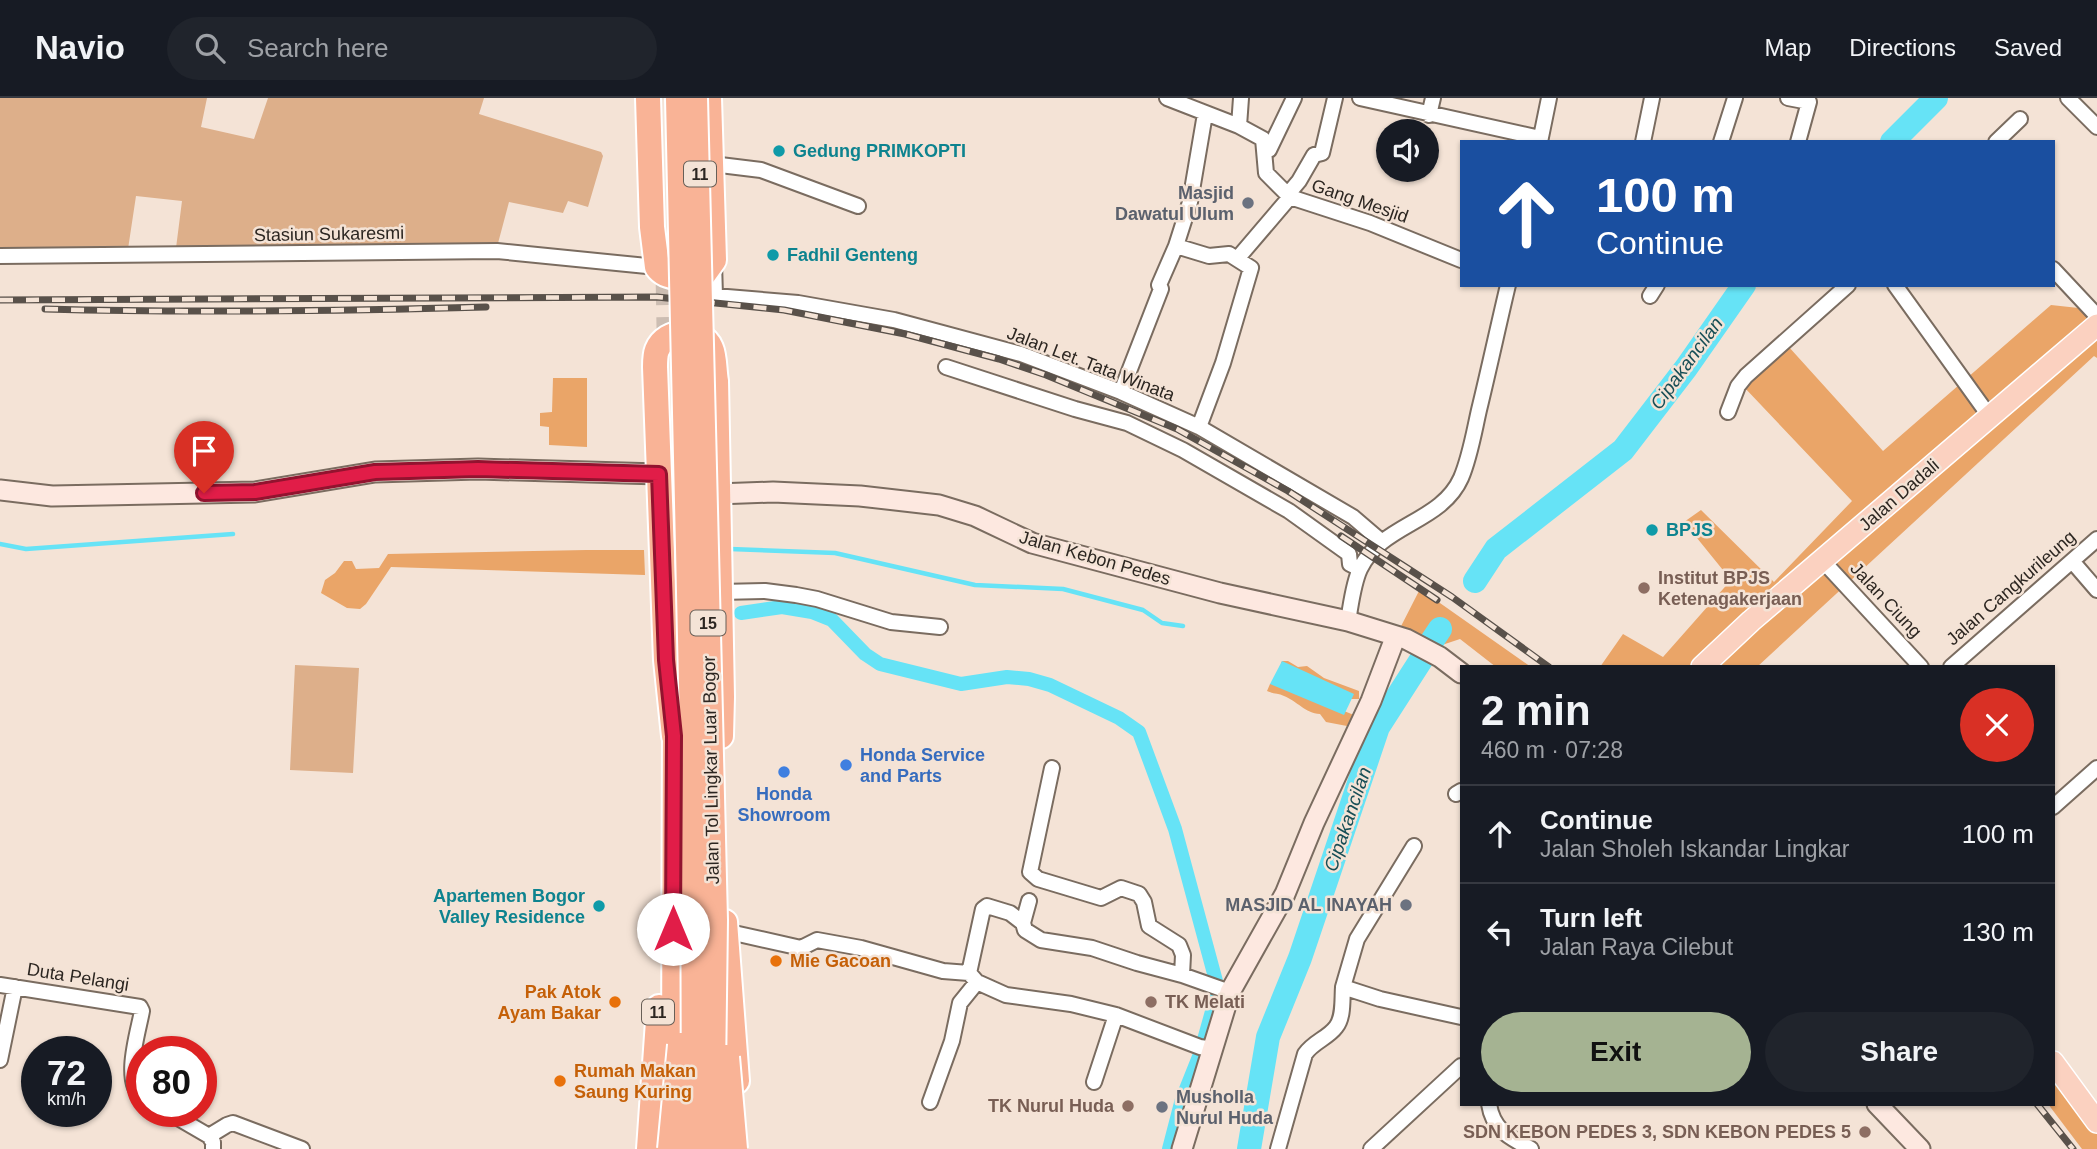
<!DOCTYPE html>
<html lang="en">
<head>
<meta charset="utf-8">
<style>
	:root { --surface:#171b24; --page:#20242c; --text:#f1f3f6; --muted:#9ea1a6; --line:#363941; --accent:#a5b392 }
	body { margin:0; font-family:Helvetica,sans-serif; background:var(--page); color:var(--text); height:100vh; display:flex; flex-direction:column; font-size:26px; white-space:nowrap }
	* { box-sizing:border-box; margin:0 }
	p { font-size:23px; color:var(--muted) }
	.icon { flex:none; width:38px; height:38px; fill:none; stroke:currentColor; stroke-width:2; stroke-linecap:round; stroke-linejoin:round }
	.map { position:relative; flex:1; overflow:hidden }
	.details { position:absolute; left:1460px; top:567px; width:595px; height:441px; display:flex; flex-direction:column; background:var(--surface); border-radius:0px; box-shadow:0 2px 5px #0004 }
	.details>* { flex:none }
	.top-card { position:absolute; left:1460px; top:42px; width:595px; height:147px; border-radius:0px; box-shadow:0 2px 5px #0004; background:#1a4fa0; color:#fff; overflow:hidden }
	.fabs { position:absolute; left:1376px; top:21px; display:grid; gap:14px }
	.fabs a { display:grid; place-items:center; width:63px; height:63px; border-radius:50%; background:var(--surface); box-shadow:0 2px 5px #0004; font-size:35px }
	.speed { position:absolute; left:21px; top:938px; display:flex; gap:14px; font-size:35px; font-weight:700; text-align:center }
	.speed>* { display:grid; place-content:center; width:91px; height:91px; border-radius:50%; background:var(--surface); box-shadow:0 2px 5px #0004; line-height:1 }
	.speed small { font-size:18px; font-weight:400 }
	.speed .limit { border:10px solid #d22; background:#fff; color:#111 }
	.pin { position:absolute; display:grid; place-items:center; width:60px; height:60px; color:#fff; margin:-72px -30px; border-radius:50% 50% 50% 0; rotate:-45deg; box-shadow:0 0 7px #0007 }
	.pin .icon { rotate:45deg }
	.me { position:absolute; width:77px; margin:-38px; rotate:0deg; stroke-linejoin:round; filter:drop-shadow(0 0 5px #0008) }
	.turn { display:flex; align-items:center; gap:24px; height:147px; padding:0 21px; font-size:32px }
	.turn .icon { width:91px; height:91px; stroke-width:2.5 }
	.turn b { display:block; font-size:49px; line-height:60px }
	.round { display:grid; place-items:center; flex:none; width:74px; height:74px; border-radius:37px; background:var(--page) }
	.overview { display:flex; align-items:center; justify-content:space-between; height:119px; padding:0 21px }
	h1 { font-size:42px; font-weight:600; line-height:52px }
	.primary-button { display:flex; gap:14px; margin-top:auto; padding:14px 21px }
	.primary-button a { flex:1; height:80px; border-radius:42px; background:var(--accent); color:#111; font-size:28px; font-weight:600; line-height:80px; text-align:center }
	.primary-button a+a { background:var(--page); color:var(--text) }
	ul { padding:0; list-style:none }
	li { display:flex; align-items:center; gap:21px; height:98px; padding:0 21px; border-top:2px solid var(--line) }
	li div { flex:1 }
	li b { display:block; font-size:26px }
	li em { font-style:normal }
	header { display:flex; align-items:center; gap:42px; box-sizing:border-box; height:98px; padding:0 35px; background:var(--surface); border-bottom:2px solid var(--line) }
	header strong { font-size:33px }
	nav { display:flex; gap:38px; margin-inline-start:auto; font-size:24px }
	.search { width:490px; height:63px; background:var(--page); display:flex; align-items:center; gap:18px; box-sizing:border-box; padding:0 24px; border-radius:38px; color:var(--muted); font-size:26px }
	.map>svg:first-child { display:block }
	.green { fill:#ddaf8a }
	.forest { fill:#eaa568 }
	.water { fill:#66e3f6 }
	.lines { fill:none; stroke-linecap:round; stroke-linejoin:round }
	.stream { stroke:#66e3f6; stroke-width:4.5 }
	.canal { stroke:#66e3f6; stroke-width:14 }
	.river { stroke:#66e3f6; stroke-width:24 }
	.highway-tunnel { stroke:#ccbdb2; stroke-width:24; stroke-dasharray:24 12; stroke-linecap:butt }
	.street-casing { stroke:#7a6c60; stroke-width:18 }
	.secondary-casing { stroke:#7a6c60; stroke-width:23 }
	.primary-casing { stroke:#fff; stroke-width:24 }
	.highway-casing { stroke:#fff; stroke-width:28 }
	.street { stroke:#fff; stroke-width:14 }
	.secondary { stroke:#fde8e0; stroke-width:19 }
	.primary { stroke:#fbd1c0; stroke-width:21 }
	.highway { stroke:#f9b396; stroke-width:24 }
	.rail-casing { stroke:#59514a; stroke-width:7 }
	.rail { stroke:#f4e3d6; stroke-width:4.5; stroke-dasharray:13; stroke-linecap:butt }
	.highway-bridge-casing { stroke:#fff; stroke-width:28; stroke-linecap:butt }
	.highway-bridge { stroke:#f9b396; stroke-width:24 }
	.route-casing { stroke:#92132f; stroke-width:18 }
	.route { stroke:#e11d48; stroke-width:12 }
	.culture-dot { fill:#0f9aa8; stroke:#f4e3d6; stroke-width:2.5 }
	.worship-dot { fill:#6b7280; stroke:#f4e3d6; stroke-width:2.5 }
	.education-dot { fill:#8d6e63; stroke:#f4e3d6; stroke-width:2.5 }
	.shop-dot { fill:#3f7fe0; stroke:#f4e3d6; stroke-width:2.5 }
	.food-dot { fill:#e8710a; stroke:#f4e3d6; stroke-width:2.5 }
	.labels { text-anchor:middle; stroke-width:5; stroke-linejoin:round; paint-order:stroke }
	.shield { fill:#f4e3d6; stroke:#685f57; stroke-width:2 }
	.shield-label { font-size:16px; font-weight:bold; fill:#2c2621 }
	.culture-label { font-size:18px; font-weight:bold; fill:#0d838f; stroke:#f4e3d6; text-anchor:start }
	.worship-label { font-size:18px; font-weight:bold; fill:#5b616d; stroke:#f4e3d6; text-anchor:end }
	.street-label { font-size:18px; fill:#2c2621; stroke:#f4e3d6 }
	.education-label { font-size:18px; font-weight:bold; fill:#785e54; stroke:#f4e3d6; text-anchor:start }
	.shop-label { font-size:18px; font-weight:bold; fill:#366cbe; stroke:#f4e3d6; text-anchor:start }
	.food-label { font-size:18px; font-weight:bold; fill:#c56008; stroke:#f4e3d6; text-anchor:start }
	.water-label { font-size:19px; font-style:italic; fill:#174e56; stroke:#f4e3d6 }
</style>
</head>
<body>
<header>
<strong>Navio</strong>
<div class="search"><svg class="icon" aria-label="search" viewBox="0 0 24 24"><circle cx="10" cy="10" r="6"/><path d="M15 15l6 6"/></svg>Search here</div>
<nav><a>Map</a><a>Directions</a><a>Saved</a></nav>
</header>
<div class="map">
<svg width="2097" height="1051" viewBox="0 0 2097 1051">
	<rect width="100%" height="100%" fill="#f4e3d6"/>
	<!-- green -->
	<path class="green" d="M0 0H207L201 29 254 41 268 0H484L479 16 601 54 603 58 588 109 568 103 563 115 509 104 497 149 176 150 182 103 136 98 128 151 0 152Z
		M295 567 359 570 353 675 290 672Z"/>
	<!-- forest -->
	<path class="forest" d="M2051 207 2097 212V260L2094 258 1757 569H1600L1623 536 1663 559 1731 482 1684 424 1701 412 1774 484 1852 403 1743 288 1788 248 1883 353Z
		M553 280H587V349L549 347V329L540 328V315L552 314Z
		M586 452H644L645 477 391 469 366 506 360 511 347 510 321 495 325 482 335 475 344 463H352L356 471 379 470 388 456Z
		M1420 491 1531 569H1496L1460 541 1427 552 1395 540Z
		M1282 563H1288L1298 569 1307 568 1324 580 1359 593V601H1349L1283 571 1281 565Z
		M1270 586H1277L1354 617 1347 628 1326 624 1320 616C1305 615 1297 603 1284 598 1278 595 1273 596 1267 593Z
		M2053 964 2097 1025V1051H2082L2048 1006H2053Z"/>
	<!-- water -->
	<path class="water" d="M1282 563 1354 596 1344 617 1270 586Z"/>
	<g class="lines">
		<!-- stream -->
		<path class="stream" d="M0 446 26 451 233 436
			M730 451 835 455 975 487 1063 491 1143 512 1162 525 1183 528
			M1370 621 1378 629"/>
		<!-- canal -->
		<path class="canal" d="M741 515 782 509 812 514 832 522 865 556 880 566 961 586 1007 579 1029 581 1050 587 1119 620 1139 634 1175 731 1216 883
			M1204 942 1216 899
			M1169 1051 1182 1001 1200 956"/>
		<!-- river -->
		<path class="river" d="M1892 44 1936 0
			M1475 483 1496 451 1623 352 1686 270 1744 187
			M1432 543 1440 531
			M1249 1051 1268 939 1300 860 1378 629 1421 562"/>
		<!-- highway-tunnel -->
		<path class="highway-tunnel" d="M667 147 669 256"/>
		<!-- street casing -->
		<g class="street-casing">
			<path id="street" d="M1167 0 1239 28 1263 41 1266 75 1290 99 1370 125 1461 162
				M1360 0 1540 40
				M1788 0 1809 4 1798 44
				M2068 0 2097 29
				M1429 17 1433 0
				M1239 28 1241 0
				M1540 44 1549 0
				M1643 44 1652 0
				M1721 44 1735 0
				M1996 44 2020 21
				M1265 53 1269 52 1294 0
				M712 66 761 72 858 108
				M1288 96 1299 83 1314 57 1322 55 1335 0
				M1176 148 1209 158 1229 156 1251 170 1223 265 1199 329
				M0 158 497 153 657 169
				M1237 161 1290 99
				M714 164 715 198 798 205 894 222 1021 256 1121 294 1199 329 1353 419 1381 443
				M2053 171 2097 218
				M1895 187 1990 319
				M1650 198 1657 187
				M946 269 1075 311 1127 325 1183 352 1289 413 1349 456 1350 466 1360 471
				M1121 294 1161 191 1159 187 1176 148 1190 104 1205 16
				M1728 314 1738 288 1746 278 1848 187
				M1822 462 1921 569
				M2072 463 2097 492
				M720 494 765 493 796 497 817 501 891 524 940 529
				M1348 523C1351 507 1353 486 1360 471 1381 426 1441 425 1461 380 1470 359 1474 334 1479 312 1489 271 1498 229 1508 187
				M1951 569 2097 441
				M1052 670 1030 774 1038 781 1101 800 1121 790 1139 796 1144 804 1149 828 1179 847 1183 857 1182 877 1230 894
				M1456 696 1461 693
				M2053 709 2097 670
				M1414 748 1357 841 1343 889 1380 901 1461 919
				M1023 825 1025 832 1041 842 1092 850 1137 865 1182 877
				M725 833 801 850 817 842 861 850 943 873 969 875 977 884 1006 897 1071 906 1116 917 1200 949 1213 951
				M969 875 983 811 987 808 1010 815 1023 825 1029 803
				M0 887 140 909 142 913C138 935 122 984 142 999
				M0 962 15 889
				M1094 984 1116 917
				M930 1004 952 943 960 905 977 884
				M1489 1006C1493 1032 1509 1039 1531 1051
				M166 1013 209 1038 213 1044V1051
				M209 1038 227 1027 233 1025 302 1051
				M1278 1051 1305 956C1313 944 1328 940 1336 929 1344 919 1342 901 1343 889
				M1371 1051 1461 968"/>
		</g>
		<!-- secondary casing -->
		<g class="secondary-casing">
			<path id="secondary" d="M0 392 52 398 255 394 375 374 478 371 659 376
				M717 396 773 394 860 398 939 407 975 418 1032 445 1220 495 1348 523 1406 541 1440 559 1461 575
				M1877 1006 1920 1051
				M1182 1051 1230 894 1285 796 1314 725 1371 603 1395 540"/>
		</g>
		<!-- primary casing -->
		<g class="primary-casing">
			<path id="primary" d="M1702 569 1751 523 2097 227
				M2053 964 2097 1024"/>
		</g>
		<!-- highway casing -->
		<g class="highway-casing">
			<path id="highway" d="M648 0 652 129 657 169C667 183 689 179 704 176L714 162 709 0
				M674 638 666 562 655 269C655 264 655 257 657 252 665 231 702 228 711 250 715 259 714 273 716 283L722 599 721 638
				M725 824 737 983
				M674 969 675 624
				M649 1051 659 909"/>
		</g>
		<!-- street -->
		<use href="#street" class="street"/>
		<!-- secondary -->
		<use href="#secondary" class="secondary"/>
		<!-- primary -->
		<use href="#primary" class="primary"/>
		<!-- highway -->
		<use href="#highway" class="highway"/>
		<!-- rail casing -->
		<g class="rail-casing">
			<path id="rail" d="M0 202 657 199 784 212 905 236 999 261 1046 277 1177 331 1288 393 1452 499 1549 569
				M45 211C193 215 339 213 486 209
				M1341 438 1437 502
				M2037 1006 2073 1051"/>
		</g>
		<!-- rail -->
		<use href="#rail" class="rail"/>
		<!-- highway-bridge casing -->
		<g class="highway-bridge-casing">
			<path id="highway-bridge" d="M678 0 693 674 694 1051
				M695 0 715 822 712 1051
				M727 959 735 1051
				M670 1051 680 947"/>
		</g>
		<!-- highway-bridge -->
		<use href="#highway-bridge" class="highway-bridge"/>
	</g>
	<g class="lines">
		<!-- route casing -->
		<g class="route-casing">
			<path id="route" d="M204 395 255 394 375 374 478 371 659 376 666 562 674 638 673 831"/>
		</g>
		<!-- route -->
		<use href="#route" class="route"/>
	</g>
	<!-- markers -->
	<g class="culture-dot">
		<circle cx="779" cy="53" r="7"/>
		<circle cx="773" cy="157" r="7"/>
		<circle cx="1652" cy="432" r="7"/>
		<circle cx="599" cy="808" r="7"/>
	</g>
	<g class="worship-dot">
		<circle cx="1248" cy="105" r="7"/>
		<circle cx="1406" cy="807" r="7"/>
		<circle cx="1162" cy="1009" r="7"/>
	</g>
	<g class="education-dot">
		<circle cx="1644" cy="490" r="7"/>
		<circle cx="1151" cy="904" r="7"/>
		<circle cx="1128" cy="1008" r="7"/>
		<circle cx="1865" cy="1034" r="7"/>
	</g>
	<g class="shop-dot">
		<circle cx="846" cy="667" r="7"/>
		<circle cx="784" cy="674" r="7"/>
	</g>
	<g class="food-dot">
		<circle cx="776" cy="863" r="7"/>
		<circle cx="615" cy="904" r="7"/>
		<circle cx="560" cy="983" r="7"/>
	</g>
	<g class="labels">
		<!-- shield labels -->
		<g class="shield">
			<rect x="684" y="63.5" width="32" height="25" rx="5"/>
			<rect x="690.5" y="512.5" width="35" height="25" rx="5"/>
			<rect x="642" y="901.5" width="32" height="25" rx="5"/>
		</g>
		<g class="shield-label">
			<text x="700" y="82">11</text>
			<text x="708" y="531">15</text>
			<text x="658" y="920">11</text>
		</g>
		<!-- culture labels -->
		<g class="culture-label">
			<text x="793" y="59">Gedung PRIMKOPTI</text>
			<text x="787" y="163">Fadhil Genteng</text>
			<text x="1666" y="438">BPJS</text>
			<text x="585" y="804" text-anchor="end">Apartemen Bogor<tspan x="585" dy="21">Valley Residence</tspan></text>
		</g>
		<!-- worship labels -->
		<g class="worship-label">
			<text x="1234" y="101">Masjid<tspan x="1234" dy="21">Dawatul Ulum</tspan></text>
			<text x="1392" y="813">MASJID AL INAYAH</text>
			<text x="1176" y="1005" text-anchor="start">Musholla<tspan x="1176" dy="21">Nurul Huda</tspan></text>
		</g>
		<!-- street labels -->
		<g class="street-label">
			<text transform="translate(1360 103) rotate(19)" y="6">Gang Mesjid</text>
			<text transform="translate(329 136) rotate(-1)" y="6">Stasiun Sukaresmi</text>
			<text transform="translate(1091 266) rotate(21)" y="6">Jalan Let. Tata Winata</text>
			<text transform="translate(1899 397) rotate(-41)" y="6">Jalan Dadali</text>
			<text transform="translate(1095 460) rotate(16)" y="6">Jalan Kebon Pedes</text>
			<text transform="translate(2011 490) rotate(-41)" y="6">Jalan Cangkurileung</text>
			<text transform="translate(1886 502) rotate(47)" y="6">Jalan Ciung</text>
			<text transform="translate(711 672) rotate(-91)" y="6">Jalan Tol Lingkar Luar Bogor</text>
			<text transform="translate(78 879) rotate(9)" y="6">Duta Pelangi</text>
		</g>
		<!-- education labels -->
		<g class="education-label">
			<text x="1658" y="486">Institut BPJS<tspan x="1658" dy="21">Ketenagakerjaan</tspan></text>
			<text x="1165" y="910">TK Melati</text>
			<text x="1114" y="1014" text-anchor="end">TK Nurul Huda</text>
			<text x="1851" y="1040" text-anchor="end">SDN KEBON PEDES 3, SDN KEBON PEDES 5</text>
		</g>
		<!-- shop labels -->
		<g class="shop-label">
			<text x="860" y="663">Honda Service<tspan x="860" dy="21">and Parts</tspan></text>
			<text x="784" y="702" text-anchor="middle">Honda<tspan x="784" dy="21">Showroom</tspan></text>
		</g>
		<!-- food labels -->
		<g class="food-label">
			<text x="790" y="869">Mie Gacoan</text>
			<text x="601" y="900" text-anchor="end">Pak Atok<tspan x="601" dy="21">Ayam Bakar</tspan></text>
			<text x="574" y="979">Rumah Makan<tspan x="574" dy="21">Saung Kuring</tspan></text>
		</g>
		<!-- water labels -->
		<g class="water-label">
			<text transform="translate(1686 265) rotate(-54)" y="7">Cipakancilan</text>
			<text transform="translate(1347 721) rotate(-71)" y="7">Cipakancilan</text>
		</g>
	</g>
</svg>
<div class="fabs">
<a><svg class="icon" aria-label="sound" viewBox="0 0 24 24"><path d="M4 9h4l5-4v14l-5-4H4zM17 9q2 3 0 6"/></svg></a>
</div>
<div class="speed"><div>72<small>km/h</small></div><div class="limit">80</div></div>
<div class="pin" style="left:204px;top:395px;background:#d93025"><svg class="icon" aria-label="arrive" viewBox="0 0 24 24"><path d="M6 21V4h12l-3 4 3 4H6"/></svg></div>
<svg class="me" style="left:673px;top:831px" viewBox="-20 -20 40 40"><circle r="19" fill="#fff"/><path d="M0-13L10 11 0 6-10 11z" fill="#e11d48"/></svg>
<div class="top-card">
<div class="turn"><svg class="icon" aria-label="ahead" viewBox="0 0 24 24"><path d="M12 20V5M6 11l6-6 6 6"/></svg><div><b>100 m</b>Continue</div></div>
</div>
<section class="details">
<div class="overview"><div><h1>2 min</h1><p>460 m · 07:28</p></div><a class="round" style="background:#d93025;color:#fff"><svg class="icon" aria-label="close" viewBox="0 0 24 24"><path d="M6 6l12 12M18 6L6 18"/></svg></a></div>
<ul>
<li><svg class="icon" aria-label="ahead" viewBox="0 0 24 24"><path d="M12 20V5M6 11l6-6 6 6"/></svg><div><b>Continue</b><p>Jalan Sholeh Iskandar Lingkar</p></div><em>100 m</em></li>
<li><svg class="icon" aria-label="left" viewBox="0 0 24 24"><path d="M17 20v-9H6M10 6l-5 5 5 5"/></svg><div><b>Turn left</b><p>Jalan Raya Cilebut</p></div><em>130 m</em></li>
</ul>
<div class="primary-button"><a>Exit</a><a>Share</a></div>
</section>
</div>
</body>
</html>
